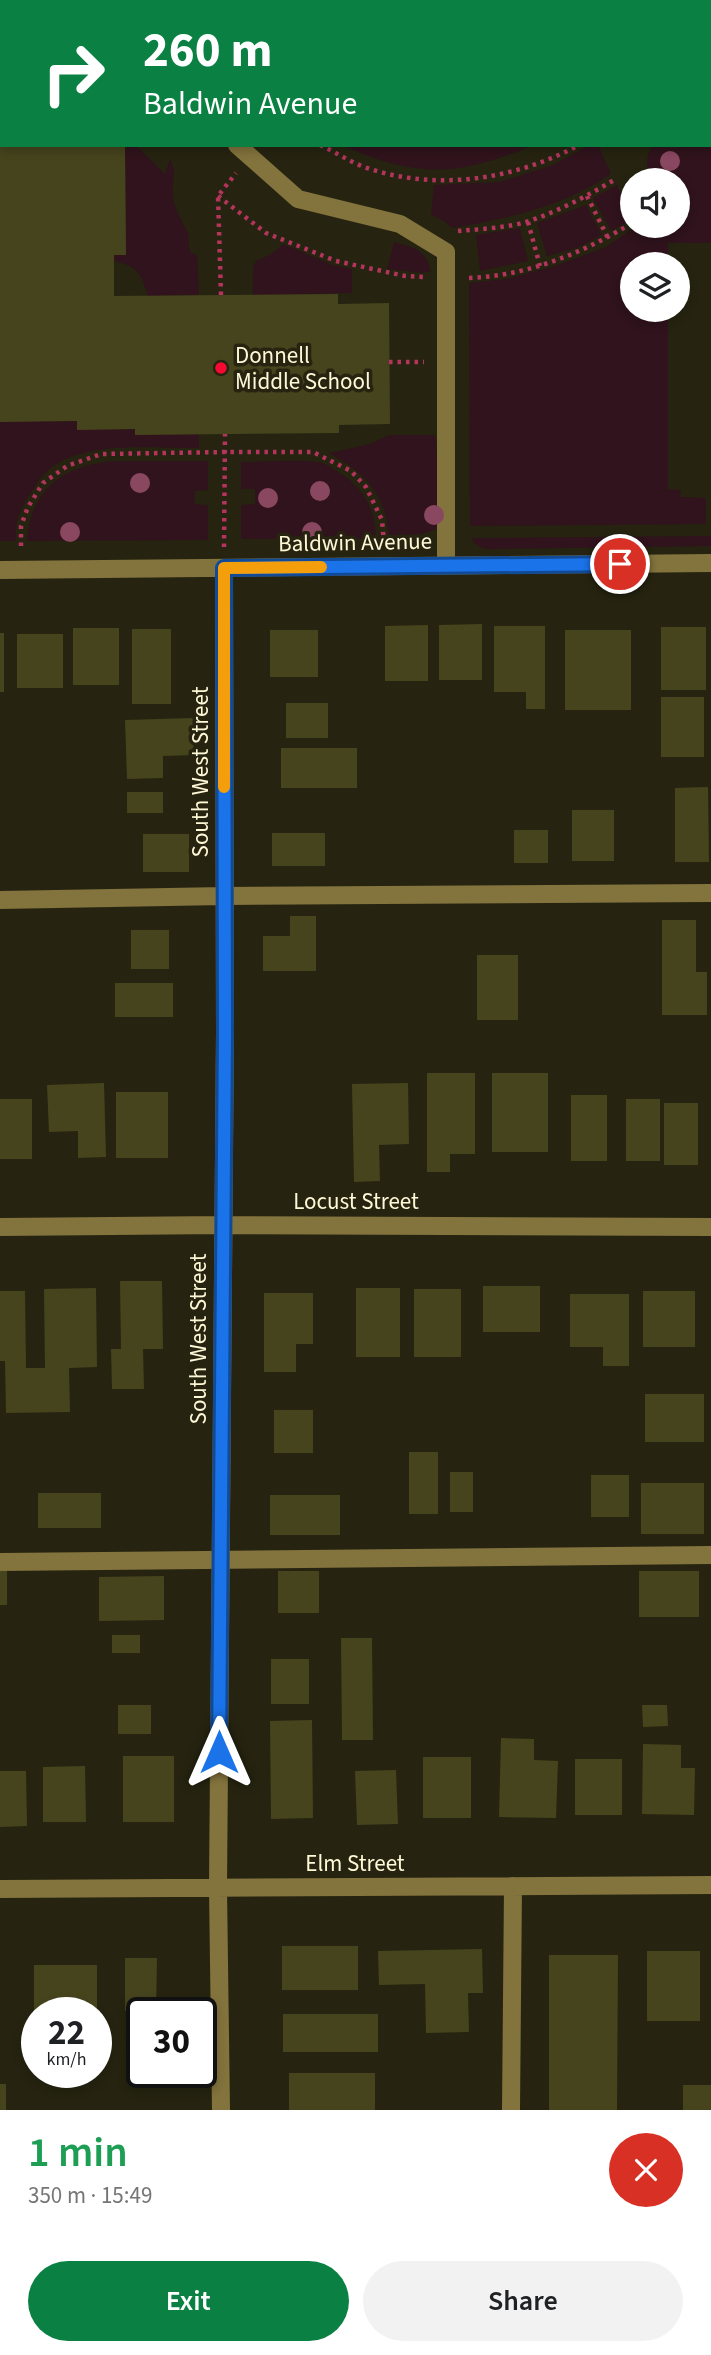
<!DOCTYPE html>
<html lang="en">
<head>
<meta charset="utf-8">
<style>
	:root { --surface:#fff; --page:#f2f2f2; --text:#202124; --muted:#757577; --accent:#0b8043 }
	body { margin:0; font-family:"Source Sans 3",sans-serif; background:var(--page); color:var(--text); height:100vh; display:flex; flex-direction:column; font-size:26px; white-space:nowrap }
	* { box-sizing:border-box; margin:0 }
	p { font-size:23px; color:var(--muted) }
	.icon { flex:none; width:38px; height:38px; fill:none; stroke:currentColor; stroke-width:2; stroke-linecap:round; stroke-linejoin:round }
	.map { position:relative; height:2110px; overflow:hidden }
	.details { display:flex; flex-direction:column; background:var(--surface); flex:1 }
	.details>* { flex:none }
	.hud { position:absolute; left:0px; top:0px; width:712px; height:147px; box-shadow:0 4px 10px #0003; background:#0b8043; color:#fff; overflow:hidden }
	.tools { position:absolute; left:620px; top:168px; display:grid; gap:14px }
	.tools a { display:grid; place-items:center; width:70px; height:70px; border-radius:50%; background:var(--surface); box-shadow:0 4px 10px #0003; font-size:35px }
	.speed { position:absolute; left:21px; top:1997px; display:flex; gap:14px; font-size:35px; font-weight:700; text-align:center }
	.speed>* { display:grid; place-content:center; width:91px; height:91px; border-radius:50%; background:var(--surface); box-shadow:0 4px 10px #0003; line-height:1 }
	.speed small { font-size:18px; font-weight:400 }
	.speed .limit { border:4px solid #111; border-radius:10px; background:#fff; color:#111 }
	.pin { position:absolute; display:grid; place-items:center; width:60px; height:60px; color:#fff; margin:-30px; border:4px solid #fff; border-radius:50%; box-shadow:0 2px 7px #0007 }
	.me { position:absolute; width:77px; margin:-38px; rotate:0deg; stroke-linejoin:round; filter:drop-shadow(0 0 5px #0008) }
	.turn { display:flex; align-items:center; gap:24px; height:147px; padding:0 28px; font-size:32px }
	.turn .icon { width:91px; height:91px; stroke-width:2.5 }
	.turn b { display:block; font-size:49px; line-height:60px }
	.round { display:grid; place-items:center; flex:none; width:74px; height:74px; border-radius:37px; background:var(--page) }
	.summary { display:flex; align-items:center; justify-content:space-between; height:119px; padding:0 28px }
	h1 { font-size:42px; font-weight:600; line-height:52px; color:#1e9e55 }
	.action { display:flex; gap:14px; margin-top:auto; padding:14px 28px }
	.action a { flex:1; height:80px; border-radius:42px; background:var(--accent); color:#fff; font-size:28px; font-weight:600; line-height:80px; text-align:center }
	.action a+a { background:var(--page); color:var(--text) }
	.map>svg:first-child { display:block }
	.green { fill:#30131c }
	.building { fill:#46441d }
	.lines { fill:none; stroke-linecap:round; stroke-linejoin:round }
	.path { stroke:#b4345e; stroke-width:4.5; stroke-dasharray:3.5 5; stroke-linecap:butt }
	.minor { stroke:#83733d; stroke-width:18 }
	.tree { fill:#8a4860 }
	.route-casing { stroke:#114b97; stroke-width:18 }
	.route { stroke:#1a73e8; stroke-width:12 }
	.slow { stroke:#f59e0b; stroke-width:12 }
	.poi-dot { fill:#f60a31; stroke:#262410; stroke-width:2.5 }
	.labels { text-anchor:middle; stroke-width:7; stroke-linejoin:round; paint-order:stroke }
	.poi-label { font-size:23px; fill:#fef8d7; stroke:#262410; text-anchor:start }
	.street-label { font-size:23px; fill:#fef8d7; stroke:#262410 }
</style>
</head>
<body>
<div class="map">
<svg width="711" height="2110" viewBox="0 0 711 2110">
	<rect width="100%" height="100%" fill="#262410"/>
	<!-- green -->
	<path class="green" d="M226 0H711V243H668V264H632V310H668V489L681 490 680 497 706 498V524L470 526 469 283 506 279 555 266 606 247 636 226H677V180H656C645 171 644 156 654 145H710V2Z
		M131 145H136L165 174 170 159C178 174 171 181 173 197 175 210 182 221 188 233 190 239 187 245 191 253L197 255 199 295 148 296C140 272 139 267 114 261V255H126L125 149Z
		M341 145H531C518 153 504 156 490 161 432 178 395 168 341 145Z
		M590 145H598L611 174C563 207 509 218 452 228L444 221 431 215 434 185 499 182 553 165Z
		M617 185 632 219 611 231 593 198Z
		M586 205 602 235 577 248 547 256 537 223Z
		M520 228 528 261 480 271 476 235Z
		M394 242C415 249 424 247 431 271L423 273 387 269Z
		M283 244 333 265 352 269V293L253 295C252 243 255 272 283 244Z
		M0 421H77L135 429V435L199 434V448C152 449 83 439 46 472 40 477 37 484 33 490 22 505 14 522 16 541H0Z
		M389 435H433L436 437 440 528 405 539H388C388 495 365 473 329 453L370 444Z
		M116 461H208V490L195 491 194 504 208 505V540L27 541C30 488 66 464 116 461Z
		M241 462C266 462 293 459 318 462 325 463 332 468 338 472 363 487 376 509 376 539H241V505L255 504V489H241Z
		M711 536V546L484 549 474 543 472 538Z"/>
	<!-- building -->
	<path class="building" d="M0 145H125L126 255H114V296L338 294V304L389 303 390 424 339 425V433L135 435V429L77 430V421L0 422Z
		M482 624V680H439V625Z
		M428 625V681H385V626Z
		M494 626H545V709H526V692H494Z
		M661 627H706V690H661Z
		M73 628H119V685H73Z
		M132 629H171V704H132Z
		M270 630H318V677H270Z
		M565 630H631V710H565Z
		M0 633H4V692H0Z
		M17 634H63V688H17Z
		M661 697H704V757H661Z
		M286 703H328V738H286Z
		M193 718 194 755 163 756V778L127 779 125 720Z
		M281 748H357V788H281Z
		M708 787 709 862H675V788Z
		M127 792H163V813H127Z
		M572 810H614V861H572Z
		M514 830H548V863H514Z
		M272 833H325V866H272Z
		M143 834H189V872H143Z
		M290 916H316V971H263V936H290Z
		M662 920H696V972H707V1015H662Z
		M131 930H169V969H131Z
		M477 955H518V1020H477Z
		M115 983H173V1017H115Z
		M427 1073H475V1154H450V1172H427Z
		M492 1073H548V1152H492Z
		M104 1083 106 1157 78 1158V1131L49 1132 47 1085Z
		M408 1083 409 1144 379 1145 380 1181 354 1182 352 1084Z
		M116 1092H168V1158H116Z
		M571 1095H607V1161H571Z
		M0 1099H32V1159H0Z
		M626 1099H660V1161H626Z
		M664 1103H698V1165H664Z
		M120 1281H162L163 1349H143L144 1389H112L111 1349H121Z
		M483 1286H540V1332H483Z
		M96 1288 97 1367 69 1368 70 1412 6 1413 5 1361H0V1291H25L26 1368H45L44 1289Z
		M356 1288H400V1357H356Z
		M414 1289H461V1357H414Z
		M643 1291H695V1347H643Z
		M264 1293H313V1344H296V1372H264Z
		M570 1294H629V1366H603V1347H570Z
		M645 1394H704V1442H645Z
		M274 1410H313V1453H274Z
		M409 1452H438V1514H409Z
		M450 1472H473V1512H450Z
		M591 1475H629V1517H591Z
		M641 1483H704V1534H641Z
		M38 1493H101V1528H38Z
		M270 1495H340V1535H270Z
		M0 1569H7V1605H0Z
		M278 1571H319V1613H278Z
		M639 1571H699V1617H639Z
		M164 1576V1620L99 1621V1577Z
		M112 1635H140V1653H112Z
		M341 1638H372L373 1740H342Z
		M271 1659H309V1704H271Z
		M118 1705H151V1734H118Z
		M642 1705H667L668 1726 643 1727Z
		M312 1720 313 1818 271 1819 270 1721Z
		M501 1738 534 1739V1760L558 1761 556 1818 499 1817Z
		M643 1744 681 1745V1768H695L694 1815 642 1814Z
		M123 1756H174V1822H123Z
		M423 1757H471V1818H423Z
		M575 1759H622V1815H575Z
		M85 1766 86 1822H43V1767Z
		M396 1770 398 1824 357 1825 355 1771Z
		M0 1771H26L27 1826 0 1827Z
		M282 1946H358V1990H282Z
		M482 1949 483 1993H468L469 2032 426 2033 425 1984 379 1985 378 1951Z
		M647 1951H700V2021H647Z
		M549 1955H618L617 2110H549Z
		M125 1958H157L156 2012 125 2011Z
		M34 1965H97V2012H37V2019H34Z
		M283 2014H378V2052H283Z
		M289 2073H375V2110H289Z
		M0 2084H6V2110H0Z
		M683 2085H711V2110H683Z"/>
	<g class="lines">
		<!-- path -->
		<path class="path" d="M151 0 152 2
			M689 0V2
			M710 123H711
			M320 145C335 152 349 161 364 167 435 192 514 180 579 145
			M218 196 266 233 336 261 405 276 425 277
			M587 196 608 238
			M528 222 540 266
			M458 231C481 229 507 228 529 221 559 211 587 196 614 180
			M469 278C527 276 583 253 632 223
			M221 295 218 196 236 173
			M389 362H424
			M21 546V526L28 507 43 483 67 466 101 454 225 452H313L351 471 366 487 382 520 384 544
			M224 547 225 434"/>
		<!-- minor -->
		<path class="minor" d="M80 0 81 2
			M237 145 298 199 400 224 446 252V565
			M0 570 711 563
			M0 900 224 896 711 893
			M0 1227 223 1225 711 1227
			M0 1562 711 1555
			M0 1889 711 1885
			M221 2110 218 1888 225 1033 224 568
			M511 2110 513 1886"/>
	</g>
	<!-- trees -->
	<g class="tree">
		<circle cx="670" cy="161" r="10"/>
		<circle cx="140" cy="483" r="10"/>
		<circle cx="320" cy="491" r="10"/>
		<circle cx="268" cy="498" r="10"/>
		<circle cx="434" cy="515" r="10"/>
		<circle cx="70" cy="532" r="10"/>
		<circle cx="312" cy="532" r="10"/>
	</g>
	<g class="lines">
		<!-- route casing -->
		<g class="route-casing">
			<path id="route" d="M219 1752 225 1033 224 568 620 564"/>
		</g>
		<!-- route -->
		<use href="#route" class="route"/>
		<!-- slow -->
		<path class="slow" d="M224 787V568L321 567"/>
	</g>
	<!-- markers -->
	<circle class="poi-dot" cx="221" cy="368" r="7"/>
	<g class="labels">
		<!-- poi labels -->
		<g class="poi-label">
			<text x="235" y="363">Donnell<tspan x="235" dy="26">Middle School</tspan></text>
		</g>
		<!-- street labels -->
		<g class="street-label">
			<text transform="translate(355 542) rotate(-1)" y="8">Baldwin Avenue</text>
			<text transform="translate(200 772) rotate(-90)" y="8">South West Street</text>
			<text x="356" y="1209">Locust Street</text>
			<text transform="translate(198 1339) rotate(-90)" y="8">South West Street</text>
			<text x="355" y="1871">Elm Street</text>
		</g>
	</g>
</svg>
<div class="tools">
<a><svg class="icon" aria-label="sound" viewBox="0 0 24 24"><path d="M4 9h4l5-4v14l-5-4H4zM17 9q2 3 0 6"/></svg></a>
<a><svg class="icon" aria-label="layers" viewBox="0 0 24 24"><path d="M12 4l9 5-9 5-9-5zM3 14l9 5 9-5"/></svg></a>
</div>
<div class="speed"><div>22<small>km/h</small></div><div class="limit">30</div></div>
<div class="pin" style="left:620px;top:564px;background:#d93025"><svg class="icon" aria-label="arrive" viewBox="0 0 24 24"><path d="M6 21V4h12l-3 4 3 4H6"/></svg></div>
<svg class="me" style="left:219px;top:1752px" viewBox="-20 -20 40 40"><path d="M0-17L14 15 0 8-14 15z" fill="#1a73e8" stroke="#fff" stroke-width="4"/></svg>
<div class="hud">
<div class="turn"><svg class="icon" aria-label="right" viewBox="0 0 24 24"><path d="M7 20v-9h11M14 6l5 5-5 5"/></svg><div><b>260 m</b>Baldwin Avenue</div></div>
</div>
</div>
<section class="details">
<div class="summary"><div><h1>1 min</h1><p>350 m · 15:49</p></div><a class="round" style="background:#d93025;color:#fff"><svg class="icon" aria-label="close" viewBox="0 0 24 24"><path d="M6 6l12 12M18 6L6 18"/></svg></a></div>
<div class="action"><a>Exit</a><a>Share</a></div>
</section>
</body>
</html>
